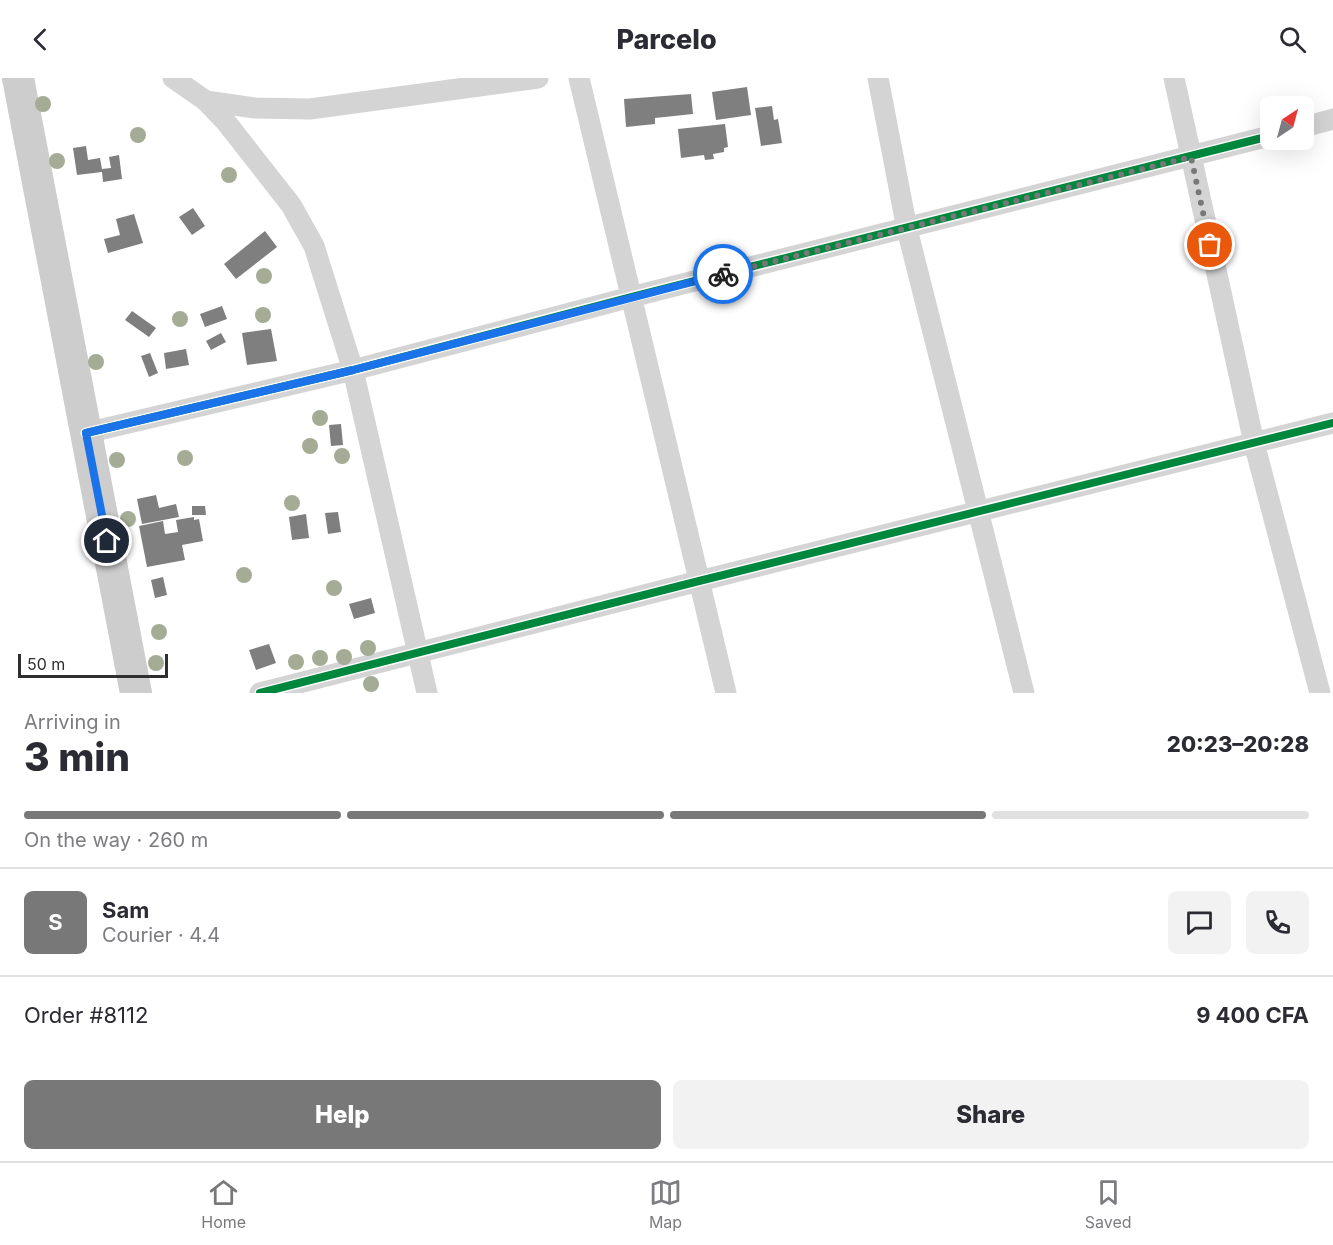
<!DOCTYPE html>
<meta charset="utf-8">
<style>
:root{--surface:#fff;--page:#f2f2f3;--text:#2b2b33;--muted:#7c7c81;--line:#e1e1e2;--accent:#787878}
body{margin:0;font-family:Inter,sans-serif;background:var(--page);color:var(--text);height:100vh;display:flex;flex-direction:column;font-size:22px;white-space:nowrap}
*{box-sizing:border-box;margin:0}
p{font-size:20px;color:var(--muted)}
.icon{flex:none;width:33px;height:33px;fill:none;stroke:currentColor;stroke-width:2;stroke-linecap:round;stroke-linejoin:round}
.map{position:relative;height:615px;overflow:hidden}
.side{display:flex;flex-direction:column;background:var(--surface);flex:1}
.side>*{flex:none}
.needle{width:39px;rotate:36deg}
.controls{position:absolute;left:1260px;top:18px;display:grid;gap:12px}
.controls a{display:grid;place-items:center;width:54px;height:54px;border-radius:9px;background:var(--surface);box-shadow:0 6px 24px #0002;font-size:30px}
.scale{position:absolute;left:18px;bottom:15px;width:150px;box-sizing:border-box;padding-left:6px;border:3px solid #2f2f2f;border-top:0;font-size:16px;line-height:21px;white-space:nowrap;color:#2f2f2f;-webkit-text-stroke:4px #fff;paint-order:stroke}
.pin{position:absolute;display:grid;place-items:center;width:51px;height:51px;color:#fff;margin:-26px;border:3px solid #fff;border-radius:50%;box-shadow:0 2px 6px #0007}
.courier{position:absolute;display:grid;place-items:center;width:60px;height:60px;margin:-30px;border:4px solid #1a73e8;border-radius:50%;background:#fff;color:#222;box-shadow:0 2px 8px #0007}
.summary em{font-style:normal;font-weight:800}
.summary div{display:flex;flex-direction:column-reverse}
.summary{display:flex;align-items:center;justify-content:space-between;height:102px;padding:0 24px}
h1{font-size:39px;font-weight:800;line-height:45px}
.bar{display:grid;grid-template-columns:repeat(4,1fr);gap:9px 6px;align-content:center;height:72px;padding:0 24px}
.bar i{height:8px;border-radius:4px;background:var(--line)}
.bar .current{background:var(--accent)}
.bar p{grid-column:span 4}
.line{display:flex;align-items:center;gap:15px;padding:0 24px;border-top:2px solid var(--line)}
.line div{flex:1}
.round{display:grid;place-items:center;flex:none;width:63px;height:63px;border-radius:9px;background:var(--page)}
.cta{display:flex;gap:12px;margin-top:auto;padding:12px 24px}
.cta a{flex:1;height:69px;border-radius:9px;background:var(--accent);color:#fff;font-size:24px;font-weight:800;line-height:69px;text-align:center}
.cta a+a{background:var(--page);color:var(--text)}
header{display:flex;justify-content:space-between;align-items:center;height:78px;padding:0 24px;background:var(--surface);font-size:27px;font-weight:800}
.menu{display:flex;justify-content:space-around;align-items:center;height:84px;border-top:2px solid var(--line);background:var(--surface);font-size:16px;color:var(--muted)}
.menu a{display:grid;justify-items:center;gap:3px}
.menu .current{color:var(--accent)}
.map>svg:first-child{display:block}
.building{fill:#7f7f7f}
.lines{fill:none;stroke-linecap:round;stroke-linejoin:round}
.street{stroke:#d4d4d4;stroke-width:21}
.secondary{stroke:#cdcdcd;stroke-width:32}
.cycleway-casing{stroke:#fff;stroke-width:11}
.cycleway{stroke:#00873e;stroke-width:8}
.tree{fill:#a5ac95}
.done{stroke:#787878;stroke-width:6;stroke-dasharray:0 10.8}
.route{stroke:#1a73e8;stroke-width:8}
</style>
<header><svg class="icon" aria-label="back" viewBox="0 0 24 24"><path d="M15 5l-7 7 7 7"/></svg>Parcelo<svg class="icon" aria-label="search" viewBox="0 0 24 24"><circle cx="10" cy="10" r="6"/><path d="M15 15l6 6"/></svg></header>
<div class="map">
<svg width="1333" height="615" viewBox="0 0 1333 615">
<rect width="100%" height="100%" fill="#fff"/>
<g class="building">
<polygon points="747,9 751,37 716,42 712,14"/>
<polygon points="691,16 693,36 655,40 655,46 626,49 624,21"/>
<polygon points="772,28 774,42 778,41 782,65 761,68 755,30"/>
<polygon points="725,46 728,69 724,70 724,74 713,76 714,81 705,82 704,77 681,80 678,51"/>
<polygon points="86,68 88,82 100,80 102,91 111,90 109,79 119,77 122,101 103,104 102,94 77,97 73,70"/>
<polygon points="193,130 205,148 192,157 179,139"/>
<polygon points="134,136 143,165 108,175 104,161 120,157 116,141"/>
<polygon points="265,153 277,169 236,201 224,186"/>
<polygon points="222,228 227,241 205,249 200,236"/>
<polygon points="132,233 156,250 149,259 125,242"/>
<polygon points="271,251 277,283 247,287 242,255"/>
<polygon points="221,255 226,264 211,272 206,263"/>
<polygon points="186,271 189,287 166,291 164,275"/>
<polygon points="150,275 158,295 149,299 141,278"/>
<polygon points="341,346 343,367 331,368 329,347"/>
<polygon points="156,417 159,430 176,426 179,439 142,446 137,421"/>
<polygon points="192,428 205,428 206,437 192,437"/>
<polygon points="338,434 341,454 328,456 325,435"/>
<polygon points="306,436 309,460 292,462 289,439"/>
<polygon points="194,439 194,442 199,441 203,463 182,467 185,482 147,489 139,448 163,443 165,456 178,454 176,442"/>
<polygon points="163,499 167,517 155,520 151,502"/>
<polygon points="371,520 375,535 354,541 349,526"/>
<polygon points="269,566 276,585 256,592 249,572"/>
</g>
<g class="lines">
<g class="street">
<polyline points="173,0 206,23 226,44 291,127 314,168 353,292 427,615"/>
<polyline points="579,0 726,615"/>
<polyline points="878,0 907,151 1024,615"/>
<polyline points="1174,0 1254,365 1320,615"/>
<polyline points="206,23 255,30 310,31 538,0"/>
<polyline points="1304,49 1333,41"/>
<polyline points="86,355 353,292 631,219 1270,58"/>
<polyline points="260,615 699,503 1333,345"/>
</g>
<polyline class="secondary" points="18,0 136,615"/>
<defs>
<g id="cycleway">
<polyline points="86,355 353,292 631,219 1270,58"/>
<polyline points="260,615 699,503 1333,345"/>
</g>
</defs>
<use href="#cycleway" class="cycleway-casing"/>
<use href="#cycleway" class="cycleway"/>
</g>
<g class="tree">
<circle cx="43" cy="26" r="8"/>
<circle cx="138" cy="57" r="8"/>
<circle cx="57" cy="83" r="8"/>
<circle cx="229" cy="97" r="8"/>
<circle cx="264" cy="198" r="8"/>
<circle cx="263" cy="237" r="8"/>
<circle cx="180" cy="241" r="8"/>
<circle cx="96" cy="284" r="8"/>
<circle cx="320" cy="340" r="8"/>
<circle cx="310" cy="368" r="8"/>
<circle cx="342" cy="378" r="8"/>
<circle cx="185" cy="380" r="8"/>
<circle cx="117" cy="382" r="8"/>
<circle cx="292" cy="425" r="8"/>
<circle cx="128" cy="441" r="8"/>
<circle cx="244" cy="497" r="8"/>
<circle cx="334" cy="510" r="8"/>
<circle cx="159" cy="554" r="8"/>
<circle cx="368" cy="570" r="8"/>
<circle cx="344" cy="579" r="8"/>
<circle cx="320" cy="580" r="8"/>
<circle cx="296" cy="584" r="8"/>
<circle cx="156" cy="585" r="8"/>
<circle cx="371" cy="606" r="8"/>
</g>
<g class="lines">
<polyline class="done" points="723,196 1191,79 1210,167"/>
<polyline class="route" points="107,463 86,355 353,292 723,196"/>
</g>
</svg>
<div class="controls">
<a><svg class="needle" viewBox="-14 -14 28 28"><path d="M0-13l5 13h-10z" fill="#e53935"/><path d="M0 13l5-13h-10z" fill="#7c7c81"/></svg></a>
</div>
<div class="scale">50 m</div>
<div class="pin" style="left:1210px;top:167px;background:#ea580c"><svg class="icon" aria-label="bag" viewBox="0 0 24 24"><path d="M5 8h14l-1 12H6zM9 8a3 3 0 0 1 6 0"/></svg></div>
<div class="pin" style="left:107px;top:463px;background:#1f2937"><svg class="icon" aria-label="home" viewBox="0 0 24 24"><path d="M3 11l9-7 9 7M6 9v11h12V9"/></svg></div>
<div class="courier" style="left:723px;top:196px"><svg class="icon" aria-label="bike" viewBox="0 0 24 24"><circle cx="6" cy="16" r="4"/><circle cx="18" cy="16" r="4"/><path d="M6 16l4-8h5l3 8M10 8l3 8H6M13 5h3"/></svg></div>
</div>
<section class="side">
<div class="summary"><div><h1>3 min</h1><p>Arriving in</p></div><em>20:23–20:28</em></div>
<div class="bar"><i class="current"></i><i class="current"></i><i class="current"></i><i></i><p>On the way · 260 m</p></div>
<div class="line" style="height:108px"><b class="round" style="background:var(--accent);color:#fff">S</b><div><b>Sam</b><p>Courier · 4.4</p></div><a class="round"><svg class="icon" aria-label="chat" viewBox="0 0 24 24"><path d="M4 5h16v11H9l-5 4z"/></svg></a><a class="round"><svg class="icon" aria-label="phone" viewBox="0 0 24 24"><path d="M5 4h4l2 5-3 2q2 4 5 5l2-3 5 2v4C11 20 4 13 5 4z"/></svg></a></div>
<div class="line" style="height:78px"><div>Order #8112</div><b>9 400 CFA</b></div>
<div class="cta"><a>Help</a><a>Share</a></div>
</section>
<nav class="menu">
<a class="current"><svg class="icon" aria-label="home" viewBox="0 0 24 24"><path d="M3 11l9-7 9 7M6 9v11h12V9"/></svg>Home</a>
<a><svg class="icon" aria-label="map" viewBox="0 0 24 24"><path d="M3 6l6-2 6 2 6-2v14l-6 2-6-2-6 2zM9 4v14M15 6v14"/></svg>Map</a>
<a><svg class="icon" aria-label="saved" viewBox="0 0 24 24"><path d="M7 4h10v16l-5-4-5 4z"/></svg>Saved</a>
</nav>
